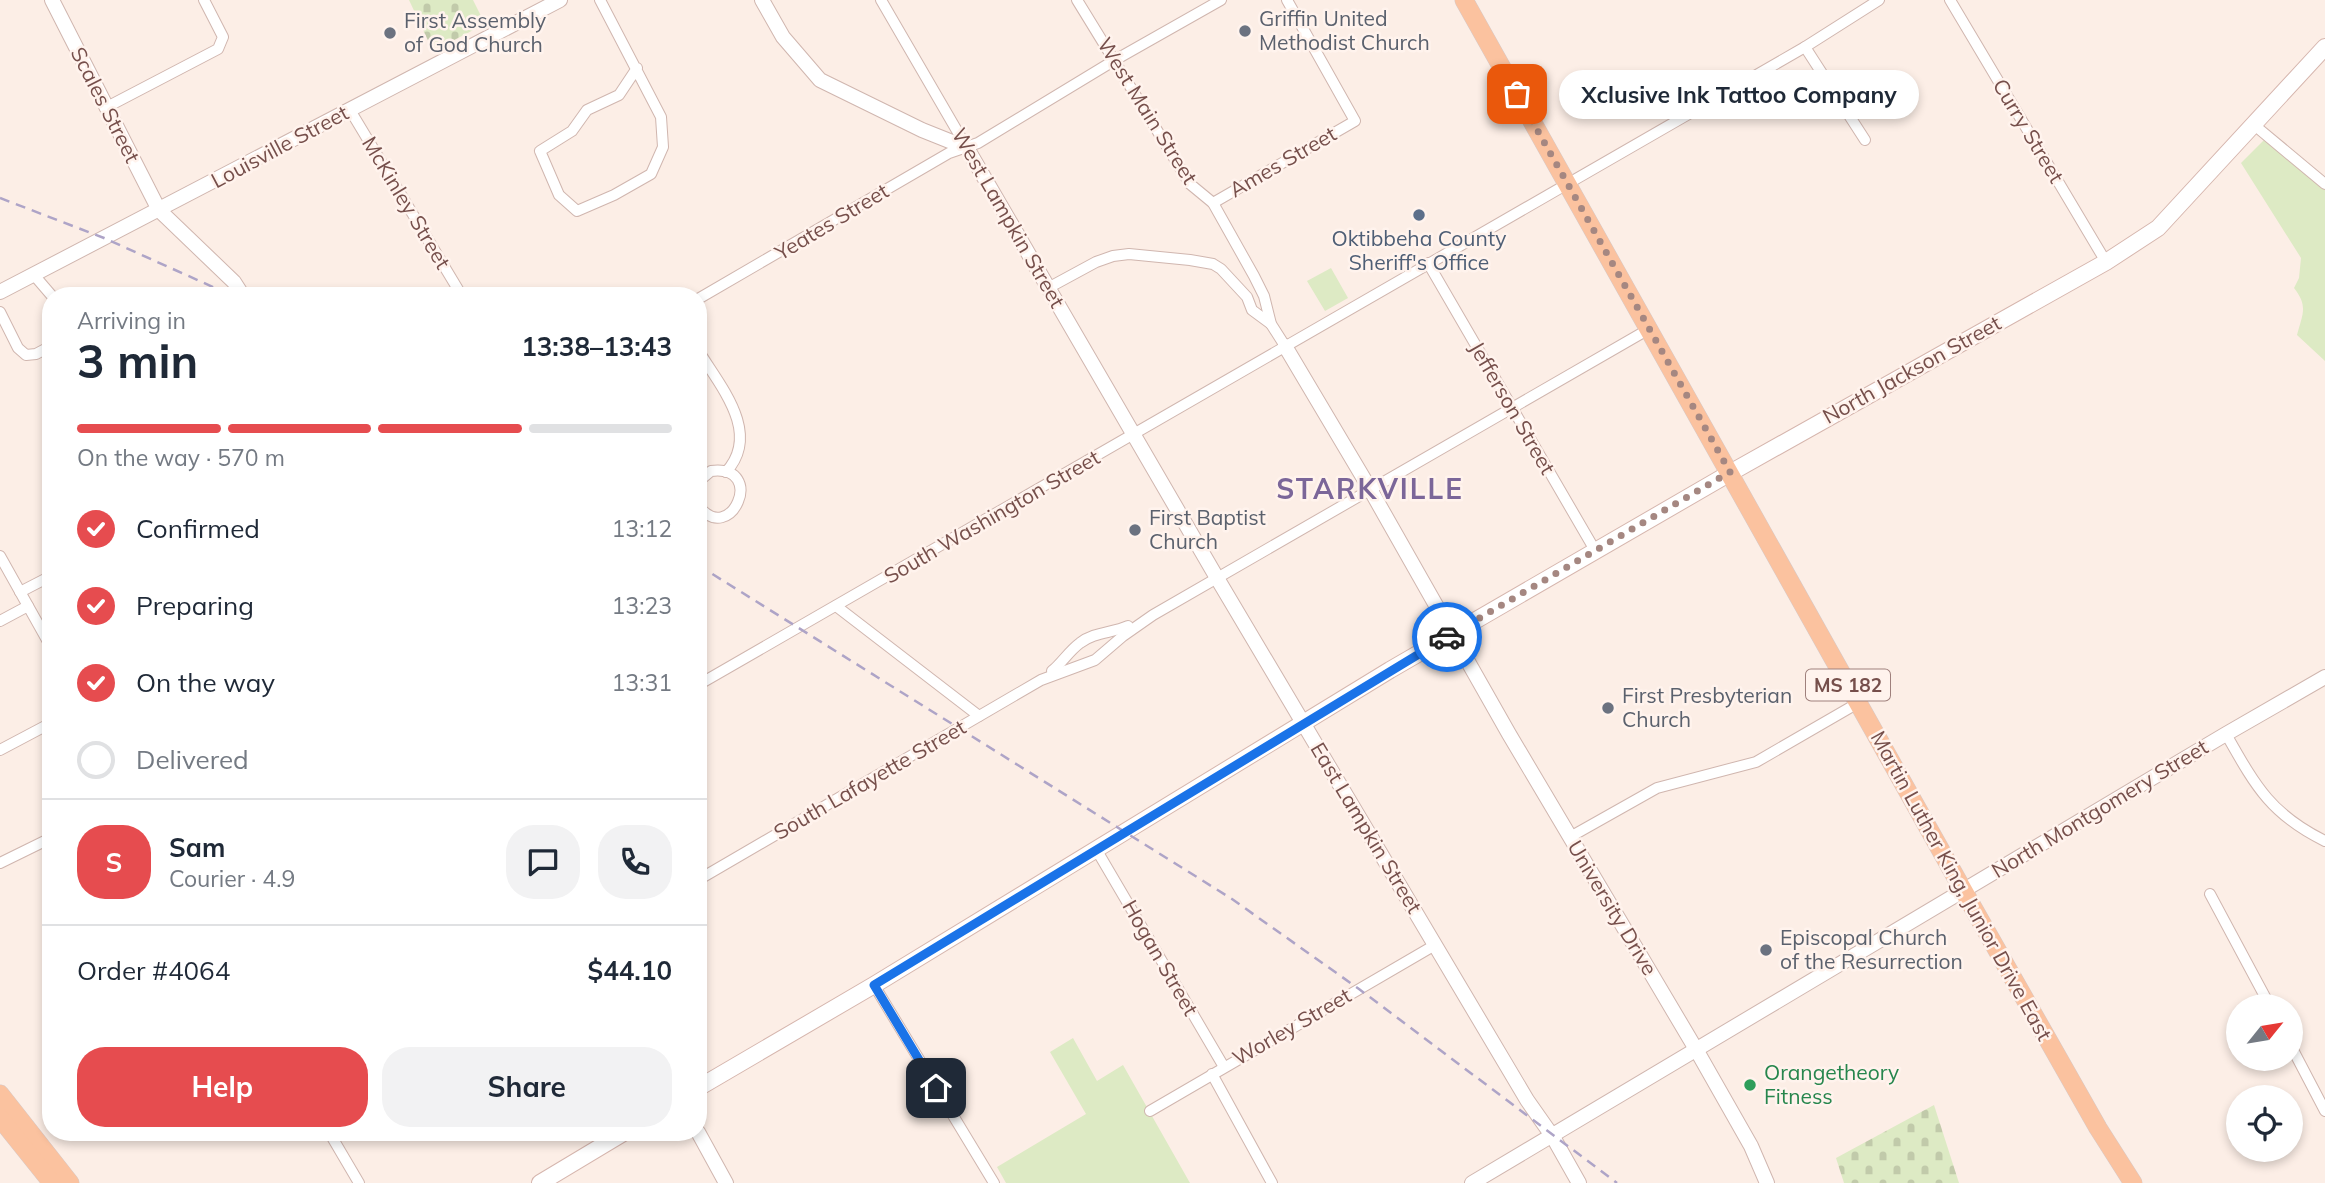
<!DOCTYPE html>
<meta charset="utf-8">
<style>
:root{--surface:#fff;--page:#f2f2f3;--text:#1f2937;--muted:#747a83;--line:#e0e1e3;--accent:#e64c4f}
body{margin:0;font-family:Mulish,sans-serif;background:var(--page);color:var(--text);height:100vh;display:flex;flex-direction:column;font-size:26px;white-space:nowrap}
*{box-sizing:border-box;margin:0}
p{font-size:23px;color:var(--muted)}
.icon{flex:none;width:38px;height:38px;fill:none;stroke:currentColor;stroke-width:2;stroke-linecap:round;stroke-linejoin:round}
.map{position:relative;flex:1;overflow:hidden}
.side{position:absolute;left:42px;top:287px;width:665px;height:854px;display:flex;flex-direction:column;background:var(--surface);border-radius:28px;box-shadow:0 4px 10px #0003}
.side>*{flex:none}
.needle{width:46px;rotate:60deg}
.buttons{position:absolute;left:2226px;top:994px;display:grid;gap:14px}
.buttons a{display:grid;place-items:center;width:77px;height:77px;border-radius:50%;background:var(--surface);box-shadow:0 4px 10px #0003;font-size:35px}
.pin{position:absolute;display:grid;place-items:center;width:60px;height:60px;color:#fff;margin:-30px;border-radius:14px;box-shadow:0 4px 10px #0006}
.courier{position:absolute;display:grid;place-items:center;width:70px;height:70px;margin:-35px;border:5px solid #1a73e8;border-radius:50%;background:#fff;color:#222;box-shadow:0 2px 9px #0007}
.bubble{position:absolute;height:49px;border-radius:24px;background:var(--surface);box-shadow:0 4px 10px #0003;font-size:23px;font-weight:700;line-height:49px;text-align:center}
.head em{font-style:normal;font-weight:700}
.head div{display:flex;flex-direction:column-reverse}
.head{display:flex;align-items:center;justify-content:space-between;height:119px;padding:0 35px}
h1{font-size:46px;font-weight:700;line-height:52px}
.bar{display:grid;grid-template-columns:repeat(4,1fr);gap:10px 7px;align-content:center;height:84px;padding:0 35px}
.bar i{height:9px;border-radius:5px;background:var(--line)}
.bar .selected{background:var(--accent)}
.bar p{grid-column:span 4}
.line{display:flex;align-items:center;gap:18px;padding:0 35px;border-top:2px solid var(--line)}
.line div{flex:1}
.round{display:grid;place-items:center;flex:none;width:74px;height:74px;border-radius:28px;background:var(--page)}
ol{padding:0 35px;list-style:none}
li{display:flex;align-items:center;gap:21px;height:77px}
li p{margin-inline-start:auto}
li .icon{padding:7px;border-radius:50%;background:var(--accent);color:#fff;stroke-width:4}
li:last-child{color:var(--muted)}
li i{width:38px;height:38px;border:4px solid var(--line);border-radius:50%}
.cta{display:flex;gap:14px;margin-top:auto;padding:14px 35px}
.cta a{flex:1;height:80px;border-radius:28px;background:var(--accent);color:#fff;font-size:28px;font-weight:700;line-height:80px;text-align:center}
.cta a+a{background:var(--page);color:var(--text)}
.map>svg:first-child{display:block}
.cemetery{fill:url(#cemetery-stones)}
.green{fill:#ddeac4}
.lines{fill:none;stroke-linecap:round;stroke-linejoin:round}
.minor-casing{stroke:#d0b6af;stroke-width:12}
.tertiary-casing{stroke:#d0b6af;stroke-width:16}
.secondary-casing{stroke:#d6b6ae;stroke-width:18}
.primary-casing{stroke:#d6cac9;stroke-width:19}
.minor{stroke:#fff;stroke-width:10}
.tertiary{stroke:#fff;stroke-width:14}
.secondary{stroke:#fff;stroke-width:16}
.primary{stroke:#fbc29f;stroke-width:18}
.rail{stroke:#aea4c7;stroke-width:2.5;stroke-dasharray:10 7;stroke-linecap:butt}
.done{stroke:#a58781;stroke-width:7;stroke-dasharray:0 12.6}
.route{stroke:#1a73e8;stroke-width:9}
.worship-dot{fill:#6b7280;stroke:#fff3ed;stroke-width:2.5}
.service-dot{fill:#5c6f8a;stroke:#fff3ed;stroke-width:2.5}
.leisure-dot{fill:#2e9e5b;stroke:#fff3ed;stroke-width:2.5}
.labels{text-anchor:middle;stroke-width:5;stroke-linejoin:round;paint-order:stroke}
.shield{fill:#fff3ed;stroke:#9f807c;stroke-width:2}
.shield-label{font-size:19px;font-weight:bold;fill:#764f4b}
.worship-label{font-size:21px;fill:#5b616d;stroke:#fff3ed;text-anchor:start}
.street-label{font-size:21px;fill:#764f4b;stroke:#fff3ed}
.service-label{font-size:21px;fill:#4e5e75;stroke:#fff3ed}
.leisure-label{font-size:21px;fill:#27864d;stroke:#fff3ed;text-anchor:start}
.district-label{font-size:28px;font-weight:bold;letter-spacing:2px;fill:#7b6699;stroke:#fff3ed}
</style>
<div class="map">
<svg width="2325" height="1183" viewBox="0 0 2325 1183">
<defs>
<pattern id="cemetery-stones" width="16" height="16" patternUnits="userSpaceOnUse" patternTransform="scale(1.75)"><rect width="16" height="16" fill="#ddeac4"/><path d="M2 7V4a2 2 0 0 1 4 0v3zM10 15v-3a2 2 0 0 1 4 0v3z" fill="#c1caaa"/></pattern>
</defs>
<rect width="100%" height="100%" fill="#fceee6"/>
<g class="cemetery">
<polygon points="409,0 473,0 485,24 433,51"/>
<polygon points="1934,1105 1959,1183 1844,1183 1836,1158"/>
</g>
<g class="green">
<path d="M2265 139 2325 190V361L2297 335C2303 313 2308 306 2294 288L2299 278 2301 258 2241 163Z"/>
<polygon points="1331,268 1348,298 1325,311 1307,281"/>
<polygon points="1073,1038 1097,1081 1123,1065 1190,1183 1006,1183 997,1167 1086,1114 1050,1052"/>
</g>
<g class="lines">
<defs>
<g id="minor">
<polyline points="600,0 661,117 663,147 651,174 614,195 577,211 559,195 540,151 572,131 587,110 619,95 637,68"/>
<polyline points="881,0 967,148"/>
<polyline points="1077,0 1190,184 1213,203 1254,276 1264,296 1271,324 1285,346"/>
<polyline points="1950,0 2106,262"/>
<polyline points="1805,47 1865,140"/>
<polyline points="105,108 218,49 223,37 204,0"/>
<polyline points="350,110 462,296"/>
<polyline points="2253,124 2325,184"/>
<polyline points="1213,203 1355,121 1287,0"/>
<polyline points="1428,263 1596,552"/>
<polyline points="34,275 52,296"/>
<polyline points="1048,288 1096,262 1113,256 1129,254 1190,260 1213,264 1221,269 1247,297 1252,310 1271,324"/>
<polyline points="698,299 949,153 978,143 1115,60 1221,0"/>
<polyline points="0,312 18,348 26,355 36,354 51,346"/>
<path d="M698 350C720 386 762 433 726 472"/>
<path d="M698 482 711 471C768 464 730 549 698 505"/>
<polyline points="0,556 51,647"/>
<polyline points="20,592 51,576"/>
<polyline points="836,606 979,716"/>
<polyline points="0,621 28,606"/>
<path d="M1052 671C1062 663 1069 651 1080 643 1094 632 1112 633 1128 626"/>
<polyline points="698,685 1805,47 1879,0"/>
<path d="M2226 734C2255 785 2270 814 2325 841"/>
<polyline points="0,750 51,723"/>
<polyline points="1570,837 1657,788 1756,762 1858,703"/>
<polyline points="1096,849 1224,1067"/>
<polyline points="0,863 51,838"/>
<polyline points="698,880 1041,680 1095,660 1123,636 1153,615 1649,329"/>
<polyline points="2210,894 2270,1006"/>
<polyline points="874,985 994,1183"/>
<polyline points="2291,1046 2325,1111"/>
<polyline points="1212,1074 1272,1183"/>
<polyline points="1150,1111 1435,945"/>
<polyline points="329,1132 359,1183"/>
</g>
<g id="tertiary">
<polyline points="52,0 159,210 234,282 243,296"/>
<polyline points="762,0 783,37 820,80 922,130 967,148 1217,578 1527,1100 1553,1137 1579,1183"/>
<polyline points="0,292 560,0"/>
<polyline points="1285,346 1370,489 1509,734 1697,1051 1751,1146 1767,1183"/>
<polyline points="698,1132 726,1183"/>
<polyline points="1472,1183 2226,734 2325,677"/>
</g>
<g id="secondary">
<polyline points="698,1088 874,985 1390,670 1730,473 2106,262 2158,228 2325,47"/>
<polyline points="540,1183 625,1132"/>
</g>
<g id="primary">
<polyline points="1464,0 1963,890 2098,1128 2133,1183"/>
<polyline points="0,1094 70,1183"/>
<polyline points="0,1118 52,1183"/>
</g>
</defs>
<use href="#minor" class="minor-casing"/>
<use href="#tertiary" class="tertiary-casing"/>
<use href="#secondary" class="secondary-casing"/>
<use href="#primary" class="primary-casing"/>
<use href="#minor" class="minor"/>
<use href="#tertiary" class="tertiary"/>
<use href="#secondary" class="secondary"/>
<use href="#primary" class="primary"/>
<g class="rail">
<polyline points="0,198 104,238 233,296"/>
<polyline points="698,565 1232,899 1359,989 1617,1183"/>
</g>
</g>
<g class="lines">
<polyline class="done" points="1447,637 1730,472 1517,94"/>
<polyline class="route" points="936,1088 874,985 1447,637"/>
</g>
<g class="worship-dot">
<circle cx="1245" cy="31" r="7"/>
<circle cx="390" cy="33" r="7"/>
<circle cx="1135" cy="530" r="7"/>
<circle cx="1608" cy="708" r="7"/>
<circle cx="1766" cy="950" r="7"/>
</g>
<circle class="service-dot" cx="1419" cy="215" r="7"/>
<circle class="leisure-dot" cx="1750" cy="1085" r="7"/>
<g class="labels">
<rect class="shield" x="1806" y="669.5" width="84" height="31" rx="5"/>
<g class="shield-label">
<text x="1848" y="692">MS 182</text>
</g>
<g class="worship-label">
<text x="1259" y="26">Griffin United<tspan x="1259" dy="24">Methodist Church</tspan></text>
<text x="404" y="28">First Assembly<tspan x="404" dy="24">of God Church</tspan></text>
<text x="1149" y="525">First Baptist<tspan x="1149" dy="24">Church</tspan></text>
<text x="1622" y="703">First Presbyterian<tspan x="1622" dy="24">Church</tspan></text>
<text x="1780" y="945">Episcopal Church<tspan x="1780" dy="24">of the Resurrection</tspan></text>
</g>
<g class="street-label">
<text transform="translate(105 105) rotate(63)" y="7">Scales Street</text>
<text transform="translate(1147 111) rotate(58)" y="7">West Main Street</text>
<text transform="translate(2028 131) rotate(59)" y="7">Curry Street</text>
<text transform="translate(280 147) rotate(-28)" y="7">Louisville Street</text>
<text transform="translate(1283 162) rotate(-30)" y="7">Ames Street</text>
<text transform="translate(406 203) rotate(59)" y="7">McKinley Street</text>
<text transform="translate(1008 218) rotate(60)" y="7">West Lampkin Street</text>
<text transform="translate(832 222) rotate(-31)" y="7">Yeates Street</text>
<text transform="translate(1912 370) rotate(-29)" y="7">North Jackson Street</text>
<text transform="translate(1512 408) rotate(60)" y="7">Jefferson Street</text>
<text transform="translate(992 517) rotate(-30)" y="7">South Washington Street</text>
<text transform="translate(870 780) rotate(-30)" y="7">South Lafayette Street</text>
<text transform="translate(2100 809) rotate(-31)" y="7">North Montgomery Street</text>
<text transform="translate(1366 828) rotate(59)" y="7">East Lampkin Street</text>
<text transform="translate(1961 886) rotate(61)" y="7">Martin Luther King, Junior Drive East</text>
<text transform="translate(1612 908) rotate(59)" y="7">University Drive</text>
<text transform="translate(1160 958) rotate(60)" y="7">Hogan Street</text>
<text transform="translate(1292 1027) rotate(-30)" y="7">Worley Street</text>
</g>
<g class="service-label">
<text x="1419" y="246">Oktibbeha County<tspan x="1419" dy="24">Sheriff's Office</tspan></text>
</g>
<g class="leisure-label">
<text x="1764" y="1080">Orangetheory<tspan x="1764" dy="24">Fitness</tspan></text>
</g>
<g class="district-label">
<text x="1370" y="499">STARKVILLE</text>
</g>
</g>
</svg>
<div class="buttons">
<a><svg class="needle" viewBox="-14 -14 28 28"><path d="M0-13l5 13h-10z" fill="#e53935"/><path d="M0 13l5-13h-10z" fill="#747a83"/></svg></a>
<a><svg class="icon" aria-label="locate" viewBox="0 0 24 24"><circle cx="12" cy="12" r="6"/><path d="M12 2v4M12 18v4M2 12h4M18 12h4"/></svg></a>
</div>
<div class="pin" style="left:1517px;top:94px;background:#ea580c"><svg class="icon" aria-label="bag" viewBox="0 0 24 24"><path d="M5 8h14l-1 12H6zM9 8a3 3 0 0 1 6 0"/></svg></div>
<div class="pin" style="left:936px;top:1088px;background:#1f2937"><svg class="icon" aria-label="home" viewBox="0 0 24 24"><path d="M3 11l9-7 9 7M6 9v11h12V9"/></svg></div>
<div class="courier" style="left:1447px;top:637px"><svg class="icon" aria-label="car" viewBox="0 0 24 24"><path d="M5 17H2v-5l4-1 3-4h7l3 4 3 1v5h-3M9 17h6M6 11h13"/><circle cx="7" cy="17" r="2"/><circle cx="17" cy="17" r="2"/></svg></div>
<div class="bubble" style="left:1559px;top:70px;width:360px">Xclusive Ink Tattoo Company</div>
<section class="side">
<div class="head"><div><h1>3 min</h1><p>Arriving in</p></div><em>13:38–13:43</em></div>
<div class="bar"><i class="selected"></i><i class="selected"></i><i class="selected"></i><i></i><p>On the way · 570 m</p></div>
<ol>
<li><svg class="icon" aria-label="check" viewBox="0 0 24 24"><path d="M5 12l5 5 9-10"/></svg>Confirmed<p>13:12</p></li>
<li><svg class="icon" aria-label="check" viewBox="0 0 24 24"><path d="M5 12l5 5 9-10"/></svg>Preparing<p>13:23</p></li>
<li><svg class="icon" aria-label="check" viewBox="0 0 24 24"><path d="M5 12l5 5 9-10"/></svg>On the way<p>13:31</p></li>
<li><i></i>Delivered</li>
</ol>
<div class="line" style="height:126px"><b class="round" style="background:var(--accent);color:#fff">S</b><div><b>Sam</b><p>Courier · 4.9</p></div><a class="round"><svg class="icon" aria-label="chat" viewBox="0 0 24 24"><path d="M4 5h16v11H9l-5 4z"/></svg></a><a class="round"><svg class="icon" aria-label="phone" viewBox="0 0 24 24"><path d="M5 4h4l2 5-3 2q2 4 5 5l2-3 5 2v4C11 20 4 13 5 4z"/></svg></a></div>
<div class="line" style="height:91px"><div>Order #4064</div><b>$44.10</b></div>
<div class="cta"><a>Help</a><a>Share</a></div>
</section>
</div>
